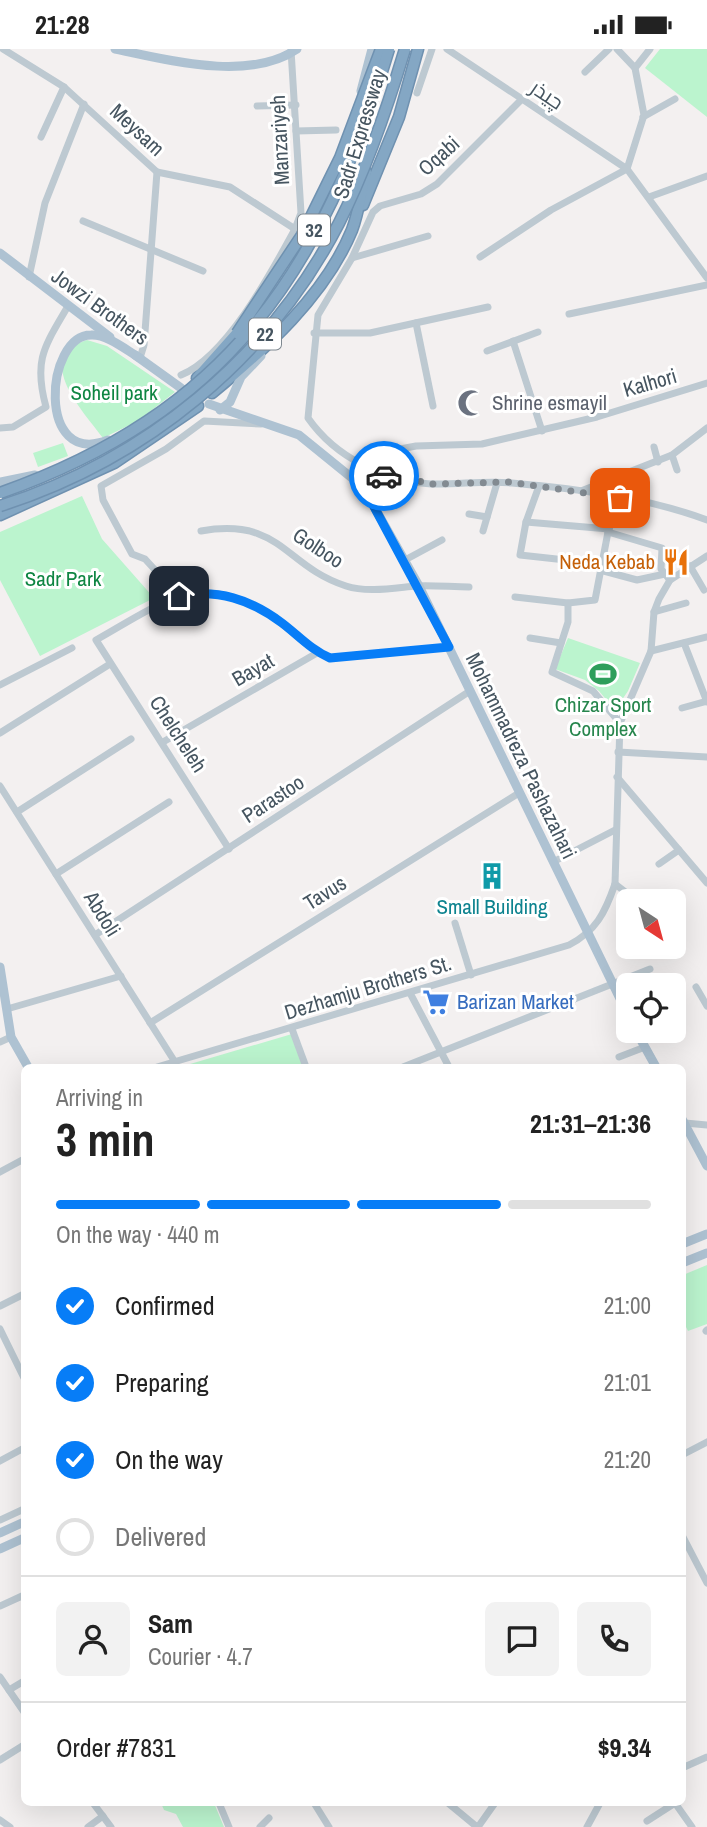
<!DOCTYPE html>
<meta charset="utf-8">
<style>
:root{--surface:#fff;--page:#f2f2f2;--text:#222;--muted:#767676;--line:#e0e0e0;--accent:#077df7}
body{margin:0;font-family:"Archivo Narrow",Cairo,sans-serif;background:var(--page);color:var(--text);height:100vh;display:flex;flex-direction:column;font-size:26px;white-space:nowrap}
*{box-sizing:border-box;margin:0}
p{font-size:23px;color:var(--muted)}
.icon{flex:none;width:38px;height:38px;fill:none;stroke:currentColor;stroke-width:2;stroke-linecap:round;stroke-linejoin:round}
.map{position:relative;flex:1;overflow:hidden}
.details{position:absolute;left:21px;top:1015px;width:665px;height:742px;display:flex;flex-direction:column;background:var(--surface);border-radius:10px;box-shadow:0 7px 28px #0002}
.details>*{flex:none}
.needle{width:46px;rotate:144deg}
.tools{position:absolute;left:616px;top:840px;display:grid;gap:14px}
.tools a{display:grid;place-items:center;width:70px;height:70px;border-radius:10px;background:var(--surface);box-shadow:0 7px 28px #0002;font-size:35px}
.pin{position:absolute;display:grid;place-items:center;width:60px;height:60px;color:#fff;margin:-30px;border-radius:14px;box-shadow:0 4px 10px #0006}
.courier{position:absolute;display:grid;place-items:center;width:70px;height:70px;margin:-35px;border:5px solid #077df7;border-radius:50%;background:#fff;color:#222;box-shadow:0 2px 9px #0007}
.overview em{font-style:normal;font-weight:800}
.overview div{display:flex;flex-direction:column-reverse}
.overview{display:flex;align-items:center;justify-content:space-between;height:119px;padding:0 35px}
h1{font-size:46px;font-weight:800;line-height:52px}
.bar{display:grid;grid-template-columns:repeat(4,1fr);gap:10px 7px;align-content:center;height:84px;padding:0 35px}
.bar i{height:9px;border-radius:5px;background:var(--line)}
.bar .selected{background:var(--accent)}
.bar p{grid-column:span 4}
.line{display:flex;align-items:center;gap:18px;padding:0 35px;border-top:2px solid var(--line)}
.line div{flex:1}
.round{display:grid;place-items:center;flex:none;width:74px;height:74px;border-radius:10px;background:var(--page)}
ol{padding:0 35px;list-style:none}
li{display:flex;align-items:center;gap:21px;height:77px}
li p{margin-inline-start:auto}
li .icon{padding:7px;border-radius:50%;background:var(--accent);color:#fff;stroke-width:4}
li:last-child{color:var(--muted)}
li i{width:38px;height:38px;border:4px solid var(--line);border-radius:50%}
.status{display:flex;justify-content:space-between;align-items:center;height:49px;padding:0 35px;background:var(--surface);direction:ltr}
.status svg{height:19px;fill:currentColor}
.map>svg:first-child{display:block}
.green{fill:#bbf4ce}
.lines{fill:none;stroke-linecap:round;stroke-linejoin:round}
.highway-casing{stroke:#6f91b0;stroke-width:13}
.minor{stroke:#bdc9d1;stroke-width:7}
.major{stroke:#aec2d2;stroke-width:9}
.highway{stroke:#84a7c4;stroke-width:10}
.highway-bridge-casing{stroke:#6f91b0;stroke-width:13;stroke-linecap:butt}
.highway-bridge{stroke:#84a7c4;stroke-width:10}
.done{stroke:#838b92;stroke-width:7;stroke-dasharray:0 12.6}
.route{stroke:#077df7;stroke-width:9}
.labels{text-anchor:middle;stroke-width:6;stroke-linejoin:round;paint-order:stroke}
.shield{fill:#fff;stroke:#7e8890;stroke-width:2}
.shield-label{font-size:19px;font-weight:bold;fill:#465560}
.street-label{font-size:21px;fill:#465560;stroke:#fff}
.park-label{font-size:21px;fill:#0e8542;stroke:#fff}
.worship-label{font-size:21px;fill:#5b616d;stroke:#fff;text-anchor:start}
.food-label{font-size:21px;fill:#c56008;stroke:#fff;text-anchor:end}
.leisure-label{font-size:21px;fill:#27864d;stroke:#fff}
.culture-label{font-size:21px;fill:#0d838f;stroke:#fff}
.shop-label{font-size:21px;fill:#366cbe;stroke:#fff;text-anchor:start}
</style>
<div class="status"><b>21:28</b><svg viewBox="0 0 49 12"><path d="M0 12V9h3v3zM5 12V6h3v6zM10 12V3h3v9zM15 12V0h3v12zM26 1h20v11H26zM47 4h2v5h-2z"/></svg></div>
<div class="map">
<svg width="707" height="1778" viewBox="0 0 707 1778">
<rect width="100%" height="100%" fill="#f3f0f0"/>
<g class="green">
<polygon points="660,0 707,0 707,68 645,19"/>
<path d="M87 291 107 297 175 343 138 372 103 389C85 364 31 309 87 291Z"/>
<polygon points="63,394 68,407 38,418 33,404"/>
<polygon points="82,447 102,490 154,549 40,607 0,531 0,483"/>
<polygon points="568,589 640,614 628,642 615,661 599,642 585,631 555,620"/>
<polygon points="292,985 303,1018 180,1018"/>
<polygon points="707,1216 707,1275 688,1282 683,1272 683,1226"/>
<polygon points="161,1754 214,1754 224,1778 183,1778 176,1765 164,1761"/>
</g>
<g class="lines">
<defs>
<g id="highway">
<polyline points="363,156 399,68 418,0"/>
<polyline points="197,329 237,284"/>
<path d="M212 344C265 300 325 247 352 181 359 163 361 142 366 123"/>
<polyline points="0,466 114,414 198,357"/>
</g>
</defs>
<use href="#highway" class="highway-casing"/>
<g class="minor">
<polyline points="3,0 64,38 157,123 230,138 295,180"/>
<polyline points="447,0 627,120 707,229"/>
<polyline points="617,0 635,19"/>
<polyline points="585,23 609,0"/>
<polyline points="417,44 432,0"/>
<path d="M522 50 437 135 421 145 380 157 373 163 352 209 318 266 308 369C336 409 383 431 431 435 458 436 485 431 512 434 577 440 646 448 707 471"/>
<polyline points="257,57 296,56"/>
<polyline points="643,68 675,50"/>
<polyline points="296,82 336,81"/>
<polyline points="41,88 64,38"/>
<polyline points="627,120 644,66 635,19 650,0"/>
<polyline points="649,148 707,127"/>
<polyline points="83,172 203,222"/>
<polyline points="480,208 551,161 627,120"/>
<polyline points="352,209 428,187"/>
<polyline points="29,228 45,154 84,55"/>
<polyline points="569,265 707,236"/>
<polyline points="416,274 433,357"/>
<polyline points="314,284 370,284 488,258"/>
<polyline points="513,292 542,382"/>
<polyline points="487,302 538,283"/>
<polyline points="140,309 144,296 157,123"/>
<path d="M181 326C227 307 271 224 295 180L301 164 291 1"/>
<path d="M0 379 13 378 46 358C33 310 45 297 68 257"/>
<polyline points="654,398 658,413"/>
<polyline points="672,406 677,421"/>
<polyline points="352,429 368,406 416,397 482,395 597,368 707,334"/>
<polyline points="539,437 526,473 520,506 602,515"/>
<polyline points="581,442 672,406 707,379"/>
<polyline points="372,454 374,434 390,425"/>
<polyline points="469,465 487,468"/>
<polyline points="526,473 609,480"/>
<path d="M201 482C281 468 284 517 346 537 367 544 394 539 416 537 433 536 452 538 469 538"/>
<polyline points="483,482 497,434"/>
<polyline points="608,483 662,499 661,520 670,531"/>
<polyline points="405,511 442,491"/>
<polyline points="690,517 704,541"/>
<polyline points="600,521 637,531 665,525"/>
<polyline points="179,547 145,510 132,505 103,451 101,437 166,400 204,372 261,375"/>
<polyline points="515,548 568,554 595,551 608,483 620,449"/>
<polyline points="568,554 568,573 552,623 593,642 620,674"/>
<polyline points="654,563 686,554"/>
<polyline points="530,589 561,594"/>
<polyline points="684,594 707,653"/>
<polyline points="651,602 707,588"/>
<polyline points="0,636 72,599"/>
<polyline points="682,659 707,652"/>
<polyline points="0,684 110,615"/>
<polyline points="163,693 317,604"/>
<polyline points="618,703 707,708"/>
<polyline points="617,728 707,834"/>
<polyline points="0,737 175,1013"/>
<polyline points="17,763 131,690"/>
<path d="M229 800 96 591C162 554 200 519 273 568 293 582 308 600 330 609L449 598"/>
<polyline points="553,813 615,781"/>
<polyline points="659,815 679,801"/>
<polyline points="56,825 169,753"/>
<polyline points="615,835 637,852"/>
<polyline points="455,874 471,926"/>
<polyline points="95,886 470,642"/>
<polyline points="696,938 707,957"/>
<polyline points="410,944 449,1018"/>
<polyline points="7,960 121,927"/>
<polyline points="150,974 519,744"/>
<polyline points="292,980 306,1018"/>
<polyline points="0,993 11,988"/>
<polyline points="619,1008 645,998"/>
<path d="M157 1018 569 896C596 882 605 864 615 835L620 674 651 602 654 563 659 550 670 531 707 507"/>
<polyline points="403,1018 650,920"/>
<polyline points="685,1074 707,1076"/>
<polyline points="0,1123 24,1110"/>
<polyline points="0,1257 24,1245"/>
<polyline points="0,1280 24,1329"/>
<polyline points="706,1282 707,1281"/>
<polyline points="682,1406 707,1393"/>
<polyline points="0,1412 24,1399"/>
<polyline points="0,1471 24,1460"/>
<polyline points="682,1486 707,1534"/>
<polyline points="0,1557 22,1547 24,1550"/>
<polyline points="0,1628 24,1663"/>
<polyline points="9,1641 24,1632"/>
<polyline points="0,1711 24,1696"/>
<polyline points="682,1719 707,1708"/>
<polyline points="93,1754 111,1778"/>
<polyline points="219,1754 229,1778"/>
<polyline points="314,1754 329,1778"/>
<polyline points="448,1754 477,1778"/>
<polyline points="675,1754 692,1778"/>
<polyline points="0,1771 10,1778"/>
<polyline points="647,1772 675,1754"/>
<polyline points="88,1778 103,1767"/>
<polyline points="260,1778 269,1769"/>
<polyline points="478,1778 495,1754"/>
<polyline points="587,1778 600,1754"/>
</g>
<g class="major">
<path d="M115 0C168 11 249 33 297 0"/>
<polyline points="361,42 372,0"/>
<polyline points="0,204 110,288"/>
<polyline points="135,306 181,339"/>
<polyline points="209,355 299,386 352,429 372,454 419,537 628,966"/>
<polyline points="220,361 230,353 241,328 261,307"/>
<path d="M108 391C36 420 45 286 91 286 107 285 126 301 140 309"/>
<polyline points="0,433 35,426"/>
<polyline points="0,918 11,988 28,1018"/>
<polyline points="636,982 656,1018"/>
<polyline points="682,1070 707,1117"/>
<polyline points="682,1195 707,1185"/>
<polyline points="682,1214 707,1204"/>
<polyline points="0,1484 24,1473"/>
<polyline points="0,1500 24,1489"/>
</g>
<use href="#highway" class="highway"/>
<defs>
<g id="highway-bridge">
<polyline points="237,284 302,186 340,109 381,0"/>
<path d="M0 444C227 364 322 223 389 0"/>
<path d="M0 457C145 411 269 310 339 174 367 119 387 60 405 0"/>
</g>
</defs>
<use href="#highway-bridge" class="highway-bridge-casing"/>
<use href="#highway-bridge" class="highway-bridge"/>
</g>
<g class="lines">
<polyline class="done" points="384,427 391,425 431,435 509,433 620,449"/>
<path class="route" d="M179 547C218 540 250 550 282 574 298 586 311 601 330 609L449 598 372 454 374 434 384 427"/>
</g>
<defs>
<symbol id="mosque-bare" viewBox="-9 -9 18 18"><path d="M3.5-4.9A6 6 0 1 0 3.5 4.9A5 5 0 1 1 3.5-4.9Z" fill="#6b7280" stroke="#fff" stroke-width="2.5" paint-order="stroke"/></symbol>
<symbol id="restaurant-bare" viewBox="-9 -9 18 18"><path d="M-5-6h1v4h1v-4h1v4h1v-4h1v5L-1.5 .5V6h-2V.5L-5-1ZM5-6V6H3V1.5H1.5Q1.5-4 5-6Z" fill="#e8710a" stroke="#fff" stroke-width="2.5" paint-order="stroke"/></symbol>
<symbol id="stadium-bare" viewBox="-9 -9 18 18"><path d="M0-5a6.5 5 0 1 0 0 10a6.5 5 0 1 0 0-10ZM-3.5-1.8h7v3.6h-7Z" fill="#2e9e5b" stroke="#fff" stroke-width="2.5" paint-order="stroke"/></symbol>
<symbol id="building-bare" viewBox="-9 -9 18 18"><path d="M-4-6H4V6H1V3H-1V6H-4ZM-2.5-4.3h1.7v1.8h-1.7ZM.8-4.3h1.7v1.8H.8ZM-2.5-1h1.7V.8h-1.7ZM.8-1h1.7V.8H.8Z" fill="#0f9aa8" stroke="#fff" stroke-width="2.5" paint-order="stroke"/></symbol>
<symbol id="supermarket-bare" viewBox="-9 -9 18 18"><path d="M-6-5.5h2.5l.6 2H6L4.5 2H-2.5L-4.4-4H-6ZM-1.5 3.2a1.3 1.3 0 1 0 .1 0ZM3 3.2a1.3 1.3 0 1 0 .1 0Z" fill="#3f7fe0" stroke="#fff" stroke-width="2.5" paint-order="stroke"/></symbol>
</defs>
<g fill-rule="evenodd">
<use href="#mosque-bare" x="452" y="335" width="38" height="38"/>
<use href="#restaurant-bare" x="657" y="494" width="38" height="38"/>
<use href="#stadium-bare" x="584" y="606" width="38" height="38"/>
<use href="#building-bare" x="473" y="808" width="38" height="38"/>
<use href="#supermarket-bare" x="417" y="934" width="38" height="38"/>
</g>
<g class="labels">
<g class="shield">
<rect x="298" y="165.5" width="32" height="31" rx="5"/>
<rect x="249" y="269.5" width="32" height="31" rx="5"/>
</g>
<g class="shield-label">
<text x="314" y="188">32</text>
<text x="265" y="292">22</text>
</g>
<g class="street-label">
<text transform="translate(547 46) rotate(34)" y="7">چیذر</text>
<text transform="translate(137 81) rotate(43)" y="7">Meysam</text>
<text transform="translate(360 85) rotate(-73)" y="7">Sadr Expressway</text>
<text transform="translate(280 91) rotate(-93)" y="7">Manzariyeh</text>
<text transform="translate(439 107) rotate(-42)" y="7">Oqabi</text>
<text transform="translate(100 258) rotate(36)" y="7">Jowzi Brothers</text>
<text transform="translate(650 334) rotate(-16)" y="7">Kalhori</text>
<text transform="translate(318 499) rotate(33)" y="7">Golboo</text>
<text transform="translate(253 621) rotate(-30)" y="7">Bayat</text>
<text transform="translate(178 685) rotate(57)" y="7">Chelcheleh</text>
<text transform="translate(521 707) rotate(64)" y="7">Mohammadreza Pashazahari</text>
<text transform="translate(273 750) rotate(-33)" y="7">Parastoo</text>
<text transform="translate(325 844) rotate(-32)" y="7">Tavus</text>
<text transform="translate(102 865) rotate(58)" y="7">Abdoli</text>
<text transform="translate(368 939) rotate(-17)" y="7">Dezhamju Brothers St.</text>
</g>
<g class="park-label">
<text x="114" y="351">Soheil park</text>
<text x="63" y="537">Sadr Park</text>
</g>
<g class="worship-label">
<text x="492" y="361">Shrine esmayil</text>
</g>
<g class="food-label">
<text x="655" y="520">Neda Kebab</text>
</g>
<g class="leisure-label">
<text x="603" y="663">Chizar Sport<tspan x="603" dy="24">Complex</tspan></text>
</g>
<g class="culture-label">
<text x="492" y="865">Small Building</text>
</g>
<g class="shop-label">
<text x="457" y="960">Barizan Market</text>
</g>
</g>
</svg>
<div class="tools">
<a><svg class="needle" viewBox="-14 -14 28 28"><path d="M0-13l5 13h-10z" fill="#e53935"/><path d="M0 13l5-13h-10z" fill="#767676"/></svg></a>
<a><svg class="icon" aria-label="locate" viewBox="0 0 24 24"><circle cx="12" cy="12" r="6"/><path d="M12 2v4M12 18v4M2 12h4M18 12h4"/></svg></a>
</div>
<div class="pin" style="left:620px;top:449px;background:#ea580c"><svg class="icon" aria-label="bag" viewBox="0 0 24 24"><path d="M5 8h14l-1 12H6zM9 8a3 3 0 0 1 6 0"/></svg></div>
<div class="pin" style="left:179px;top:547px;background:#1f2937"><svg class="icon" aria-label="home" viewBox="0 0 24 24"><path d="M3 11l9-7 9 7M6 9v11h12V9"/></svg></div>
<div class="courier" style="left:384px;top:427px"><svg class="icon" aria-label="car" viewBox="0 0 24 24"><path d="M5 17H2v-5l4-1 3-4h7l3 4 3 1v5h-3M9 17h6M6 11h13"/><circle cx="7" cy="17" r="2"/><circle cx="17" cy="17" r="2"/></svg></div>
<section class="details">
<div class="overview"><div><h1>3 min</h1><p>Arriving in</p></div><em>21:31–21:36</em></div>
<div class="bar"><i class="selected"></i><i class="selected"></i><i class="selected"></i><i></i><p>On the way · 440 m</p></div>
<ol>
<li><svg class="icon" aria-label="check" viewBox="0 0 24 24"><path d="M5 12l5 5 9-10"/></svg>Confirmed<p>21:00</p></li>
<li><svg class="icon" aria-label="check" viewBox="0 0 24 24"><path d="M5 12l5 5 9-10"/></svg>Preparing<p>21:01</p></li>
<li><svg class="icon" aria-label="check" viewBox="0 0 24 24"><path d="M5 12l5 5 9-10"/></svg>On the way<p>21:20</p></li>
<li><i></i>Delivered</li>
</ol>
<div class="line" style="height:126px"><a class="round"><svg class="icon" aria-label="person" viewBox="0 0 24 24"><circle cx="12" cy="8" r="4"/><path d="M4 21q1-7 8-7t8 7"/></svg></a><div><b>Sam</b><p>Courier · 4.7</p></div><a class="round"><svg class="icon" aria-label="chat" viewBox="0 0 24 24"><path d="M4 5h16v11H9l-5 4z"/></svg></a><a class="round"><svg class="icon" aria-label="phone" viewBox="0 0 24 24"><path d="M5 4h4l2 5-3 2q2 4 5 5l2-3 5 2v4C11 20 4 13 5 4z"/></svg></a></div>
<div class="line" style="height:91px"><div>Order #7831</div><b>$9.34</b></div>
</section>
</div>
